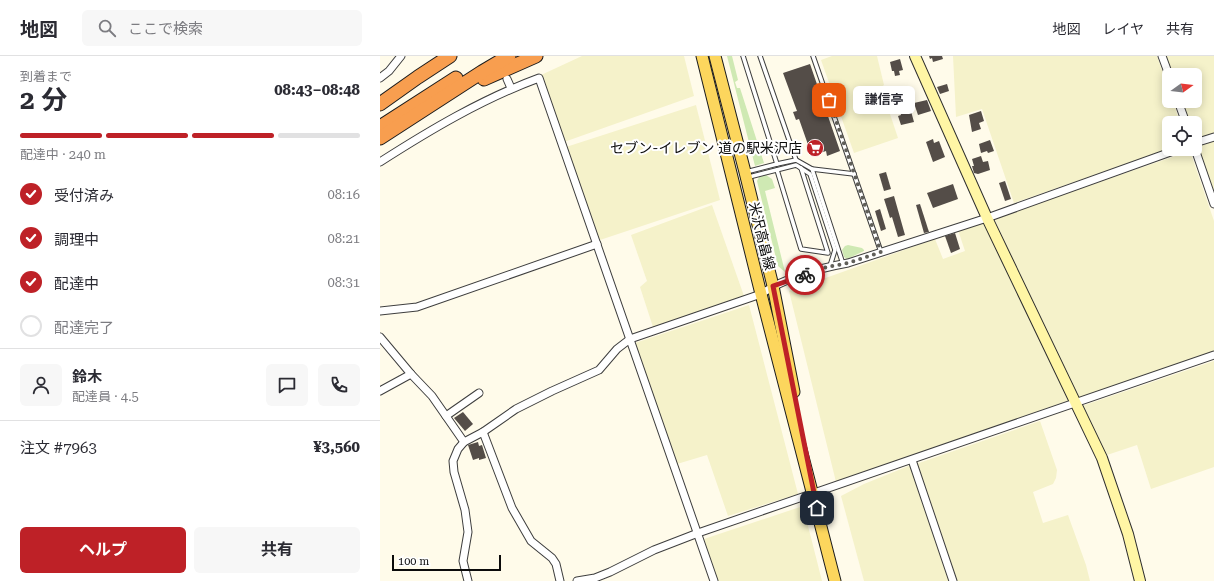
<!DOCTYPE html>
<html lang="ja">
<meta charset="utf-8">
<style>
:root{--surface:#fff;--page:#f7f7f7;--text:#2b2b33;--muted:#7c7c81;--line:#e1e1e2;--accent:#be2127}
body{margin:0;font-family:"Roboto Serif","Noto Sans JP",serif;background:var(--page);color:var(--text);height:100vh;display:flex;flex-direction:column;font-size:15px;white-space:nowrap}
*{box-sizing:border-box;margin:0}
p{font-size:13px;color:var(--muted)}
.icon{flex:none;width:22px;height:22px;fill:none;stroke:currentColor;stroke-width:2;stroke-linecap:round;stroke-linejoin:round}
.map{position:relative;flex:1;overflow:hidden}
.sheet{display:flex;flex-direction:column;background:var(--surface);width:380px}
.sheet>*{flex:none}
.needle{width:26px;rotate:75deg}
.controls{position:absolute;left:782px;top:12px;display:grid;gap:8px}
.controls a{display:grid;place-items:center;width:40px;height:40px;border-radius:6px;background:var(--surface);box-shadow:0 2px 10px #0003;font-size:20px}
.scale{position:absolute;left:12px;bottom:10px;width:109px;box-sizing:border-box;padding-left:4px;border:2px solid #0b0b0b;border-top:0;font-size:11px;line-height:14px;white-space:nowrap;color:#0b0b0b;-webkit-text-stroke:3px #fff;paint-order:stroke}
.pin{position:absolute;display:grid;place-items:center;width:34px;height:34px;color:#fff;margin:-17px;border-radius:8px;box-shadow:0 2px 6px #0006}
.courier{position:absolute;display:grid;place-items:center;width:40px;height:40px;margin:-20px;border:3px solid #be2127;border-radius:50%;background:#fff;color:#222;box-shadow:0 1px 5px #0007}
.bubble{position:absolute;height:28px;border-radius:6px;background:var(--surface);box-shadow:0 2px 10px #0003;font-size:13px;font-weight:700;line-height:28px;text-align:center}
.head em{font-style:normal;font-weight:700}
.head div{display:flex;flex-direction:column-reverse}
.head{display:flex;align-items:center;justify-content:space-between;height:68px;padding:0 20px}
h1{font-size:26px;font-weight:700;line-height:30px}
.bar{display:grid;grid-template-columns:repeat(4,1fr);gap:6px 4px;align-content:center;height:48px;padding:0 20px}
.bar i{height:5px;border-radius:3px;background:var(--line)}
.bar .selected{background:var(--accent)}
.bar p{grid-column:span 4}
.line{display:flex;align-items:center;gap:10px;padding:0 20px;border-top:1px solid var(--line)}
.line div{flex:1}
.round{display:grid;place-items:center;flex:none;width:42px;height:42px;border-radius:6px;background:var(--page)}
ol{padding:0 20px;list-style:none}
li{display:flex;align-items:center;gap:12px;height:44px}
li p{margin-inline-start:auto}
li .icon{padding:4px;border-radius:50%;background:var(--accent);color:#fff;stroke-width:4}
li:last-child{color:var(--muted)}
li i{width:22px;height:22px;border:2px solid var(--line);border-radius:50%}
.cta{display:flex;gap:8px;margin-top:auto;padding:8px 20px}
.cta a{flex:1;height:46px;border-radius:6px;background:var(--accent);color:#fff;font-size:16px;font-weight:700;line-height:46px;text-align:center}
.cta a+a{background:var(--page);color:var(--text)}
header{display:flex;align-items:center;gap:24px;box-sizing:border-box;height:56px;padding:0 20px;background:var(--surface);border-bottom:1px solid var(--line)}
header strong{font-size:19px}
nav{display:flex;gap:22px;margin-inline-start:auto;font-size:14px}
.search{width:280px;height:36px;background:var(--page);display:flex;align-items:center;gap:10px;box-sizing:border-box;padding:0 14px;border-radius:6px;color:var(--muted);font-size:15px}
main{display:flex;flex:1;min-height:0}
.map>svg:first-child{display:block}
.farmland{fill:#f5f2ca}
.green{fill:#cfe9b3}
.building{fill:#544d48}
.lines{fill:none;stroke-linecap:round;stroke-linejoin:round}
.lane-casing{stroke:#3e3e3e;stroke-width:5.5}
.street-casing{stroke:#3e3e3e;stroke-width:9}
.secondary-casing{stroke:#2d2d2d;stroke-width:12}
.primary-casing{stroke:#1c1c1c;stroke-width:13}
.highway-casing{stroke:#1c1c1c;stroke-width:15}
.lane{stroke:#fff;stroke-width:3.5}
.street{stroke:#fff;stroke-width:7}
.secondary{stroke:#fff6a5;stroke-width:10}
.primary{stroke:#fcd65d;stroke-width:11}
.highway{stroke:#f89e4f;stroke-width:13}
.done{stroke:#605f59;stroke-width:4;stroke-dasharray:0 7.2}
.route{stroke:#be2127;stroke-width:5}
.labels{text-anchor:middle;stroke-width:4;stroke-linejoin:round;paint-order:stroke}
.poi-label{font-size:14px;fill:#0b0b0b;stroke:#fff;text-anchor:end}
.street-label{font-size:14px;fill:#0b0b0b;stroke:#fff}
</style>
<header>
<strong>地図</strong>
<div class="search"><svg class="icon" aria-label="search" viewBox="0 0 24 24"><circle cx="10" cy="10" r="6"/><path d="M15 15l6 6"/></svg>ここで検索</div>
<nav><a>地図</a><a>レイヤ</a><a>共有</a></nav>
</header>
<main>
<section class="sheet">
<div class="head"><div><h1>2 分</h1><p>到着まで</p></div><em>08:43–08:48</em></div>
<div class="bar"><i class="selected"></i><i class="selected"></i><i class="selected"></i><i></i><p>配達中 · 240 m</p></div>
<ol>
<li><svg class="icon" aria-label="check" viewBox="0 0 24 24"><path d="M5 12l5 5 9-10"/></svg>受付済み<p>08:16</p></li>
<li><svg class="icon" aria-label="check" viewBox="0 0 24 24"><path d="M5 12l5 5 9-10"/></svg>調理中<p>08:21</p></li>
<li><svg class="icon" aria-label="check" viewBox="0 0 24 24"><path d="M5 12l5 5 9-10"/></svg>配達中<p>08:31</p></li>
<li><i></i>配達完了</li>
</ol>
<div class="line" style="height:72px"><a class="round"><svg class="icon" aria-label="person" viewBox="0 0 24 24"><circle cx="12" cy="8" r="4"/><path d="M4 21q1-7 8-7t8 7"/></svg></a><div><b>鈴木</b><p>配達員 · 4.5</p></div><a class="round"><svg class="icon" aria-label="chat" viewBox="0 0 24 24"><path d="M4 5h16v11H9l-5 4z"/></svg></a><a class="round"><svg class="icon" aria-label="phone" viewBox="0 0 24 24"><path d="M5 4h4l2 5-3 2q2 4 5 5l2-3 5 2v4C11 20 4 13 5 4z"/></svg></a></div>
<div class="line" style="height:52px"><div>注文 #7963</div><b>¥3,560</b></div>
<div class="cta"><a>ヘルプ</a><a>共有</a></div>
</section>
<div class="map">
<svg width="834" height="525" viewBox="0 0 834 525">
<rect width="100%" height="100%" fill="#fffbea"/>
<g class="farmland">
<polygon points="202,0 304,0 314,40 184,86 161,19"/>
<polygon points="452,0 497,0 504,29 501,31 518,82 474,97 441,4"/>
<polygon points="573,0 777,0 789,34 789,45 793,45 800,67 789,67 789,93 634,147 602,53 576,61"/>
<polygon points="785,0 834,0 834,78 815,84 815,67 808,67 800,45 815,45 815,19 791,19"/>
<polygon points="316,49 340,144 220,184 186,91"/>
<polygon points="834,84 834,139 817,90"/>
<polygon points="810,95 834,165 834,296 697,344 614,162"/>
<polygon points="332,149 364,240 273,271 260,231 267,225 251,179"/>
<polygon points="604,166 690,344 456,426 409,235 555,183 563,203 585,195 578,174"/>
<polygon points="369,249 418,438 348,460 327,399 297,408 255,287"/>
<polygon points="834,305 834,411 771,433 757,389 724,400 702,350"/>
<polygon points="660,365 677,414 676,422 673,428 653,436 663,467 688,459 706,509 710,525 576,525 536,408"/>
<polygon points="531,409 570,525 484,525 461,440 484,428"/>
<polygon points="423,450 442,525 338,525 324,483"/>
</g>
<g class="green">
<polygon points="347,0 352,0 358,24 355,26 357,32 360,32 384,107 375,110"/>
<polygon points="386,119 392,123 395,132 385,135 405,216 398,210 377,125 379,121"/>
<polygon points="468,189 482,192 484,194 484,195 467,203 464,201 462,194 465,190"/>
</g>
<g class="building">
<polygon points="549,0 562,0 563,3 553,6 552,2 550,3"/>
<polygon points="520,3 523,14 519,15 520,19 515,20 514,15 512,15 510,6"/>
<polygon points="430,8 460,95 447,100 446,95 432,100 419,63 416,64 413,56 417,55 403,17"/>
<polygon points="567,28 569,35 560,38 557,31"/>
<polygon points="547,44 551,55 538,59 534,47"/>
<polygon points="529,48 534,66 521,69 518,60 521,59 519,51"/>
<polygon points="601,55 604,65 599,67 601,73 592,76 589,59"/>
<polygon points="553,83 554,87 559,85 565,101 553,106 546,86"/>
<polygon points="610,84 614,95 608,97 607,95 601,97 599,88"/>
<polygon points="601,100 603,106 608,105 610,114 598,118 594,117 592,110 594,110 592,103"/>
<polygon points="506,116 511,133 504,135 499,118"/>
<polygon points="625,125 631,143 625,145 619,127"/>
<polygon points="573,128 578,143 553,152 547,137"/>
<polygon points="514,140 525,179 518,181 512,161 510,162 504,143"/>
<polygon points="540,148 549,176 544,177 536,149"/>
<polygon points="500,153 506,173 501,175 495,155"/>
<polygon points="575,177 580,193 571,197 565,180"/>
<polygon points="83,356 93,368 85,375 74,362"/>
<polygon points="98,386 99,390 102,389 106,402 99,404 99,402 93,404 88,389"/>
</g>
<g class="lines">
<defs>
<g id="lane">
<polyline points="363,0 397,108 366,116"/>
<polyline points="380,0 416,104"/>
<polyline points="433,0 501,196"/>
<polyline points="397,108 416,104 432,113 463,208"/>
<polyline points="432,113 474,118"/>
<polyline points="397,114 421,193 448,197 421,112"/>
<polyline points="369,121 416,109 430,118 455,194 450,210"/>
</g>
<g id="street">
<polyline points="782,0 789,19"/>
<polyline points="0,22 9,15 21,0"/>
<polyline points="127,23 131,32"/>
<polyline points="798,45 806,67"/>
<polyline points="815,87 834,81"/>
<polyline points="815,93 834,148"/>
<path d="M0 106C50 74 102 43 159 22L334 525"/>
<polyline points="0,255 37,251 217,188"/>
<polyline points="0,281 31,318 52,340 84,386"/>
<polyline points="0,335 31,318"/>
<polyline points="66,360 99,337"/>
<polyline points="103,376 132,452 151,485 172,502 176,508 180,525"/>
<polyline points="532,404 573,525"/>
<path d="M88 525 83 505 88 476 85 454 74 416 73 405 78 393 84 386 103 376 136 353 172 335 219 314 237 293 250 283 381 238C405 222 440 212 468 207L607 162 799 93"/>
<polyline points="197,525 215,522 230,516 274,494 318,477 834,299"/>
</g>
<polyline id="secondary" points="535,0 607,162 722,402 748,478 760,525"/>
<g id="primary">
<polyline points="322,0 381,238 455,525"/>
<polyline points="335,0 365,116 393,230 414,336"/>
</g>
<g id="highway">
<polyline points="104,23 156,0"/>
<polyline points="0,48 38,21 70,0"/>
<polyline points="0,71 76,22"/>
<polyline points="0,82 102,16 129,0"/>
</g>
</defs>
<use href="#lane" class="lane-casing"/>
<use href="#street" class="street-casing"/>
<use href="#secondary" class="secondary-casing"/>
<use href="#primary" class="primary-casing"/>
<use href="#highway" class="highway-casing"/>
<use href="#lane" class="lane"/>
<use href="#street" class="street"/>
<use href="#secondary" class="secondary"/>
<use href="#primary" class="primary"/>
<use href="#highway" class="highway"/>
</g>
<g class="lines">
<polyline class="done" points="425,219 447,211 468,207 501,196 449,44"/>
<polyline class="route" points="425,219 393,230 437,452"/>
</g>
<defs>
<symbol id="supermarket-disc" viewBox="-11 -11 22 22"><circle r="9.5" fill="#be2127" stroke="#fff"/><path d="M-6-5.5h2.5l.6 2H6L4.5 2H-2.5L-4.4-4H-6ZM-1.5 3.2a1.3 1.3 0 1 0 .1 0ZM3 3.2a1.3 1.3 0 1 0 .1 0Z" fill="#fff"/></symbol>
</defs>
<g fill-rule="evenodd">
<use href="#supermarket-disc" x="425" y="82" width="20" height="20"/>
</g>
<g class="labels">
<g class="poi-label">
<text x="422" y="97">セブン-イレブン 道の駅米沢店</text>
</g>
<g class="street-label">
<text transform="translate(382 180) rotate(76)" y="5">米沢高畠線</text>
</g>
</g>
</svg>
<div class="controls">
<a><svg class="needle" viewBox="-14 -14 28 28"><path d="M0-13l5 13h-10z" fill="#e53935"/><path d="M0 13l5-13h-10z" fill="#7c7c81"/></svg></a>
<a><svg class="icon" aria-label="locate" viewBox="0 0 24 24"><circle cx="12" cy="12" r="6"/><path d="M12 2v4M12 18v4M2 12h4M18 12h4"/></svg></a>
</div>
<div class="scale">100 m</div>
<div class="pin" style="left:449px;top:44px;background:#ea580c"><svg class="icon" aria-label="bag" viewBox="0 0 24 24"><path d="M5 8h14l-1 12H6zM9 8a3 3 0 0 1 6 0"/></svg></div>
<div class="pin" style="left:437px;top:452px;background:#1f2937"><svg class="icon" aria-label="home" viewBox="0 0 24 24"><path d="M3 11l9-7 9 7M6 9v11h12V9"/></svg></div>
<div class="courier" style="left:425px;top:219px"><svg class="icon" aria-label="bike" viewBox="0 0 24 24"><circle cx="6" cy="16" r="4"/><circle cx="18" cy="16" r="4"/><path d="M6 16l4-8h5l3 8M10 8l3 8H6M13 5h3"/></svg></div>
<div class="bubble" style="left:473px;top:30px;width:62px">謙信亭</div>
</div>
</main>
